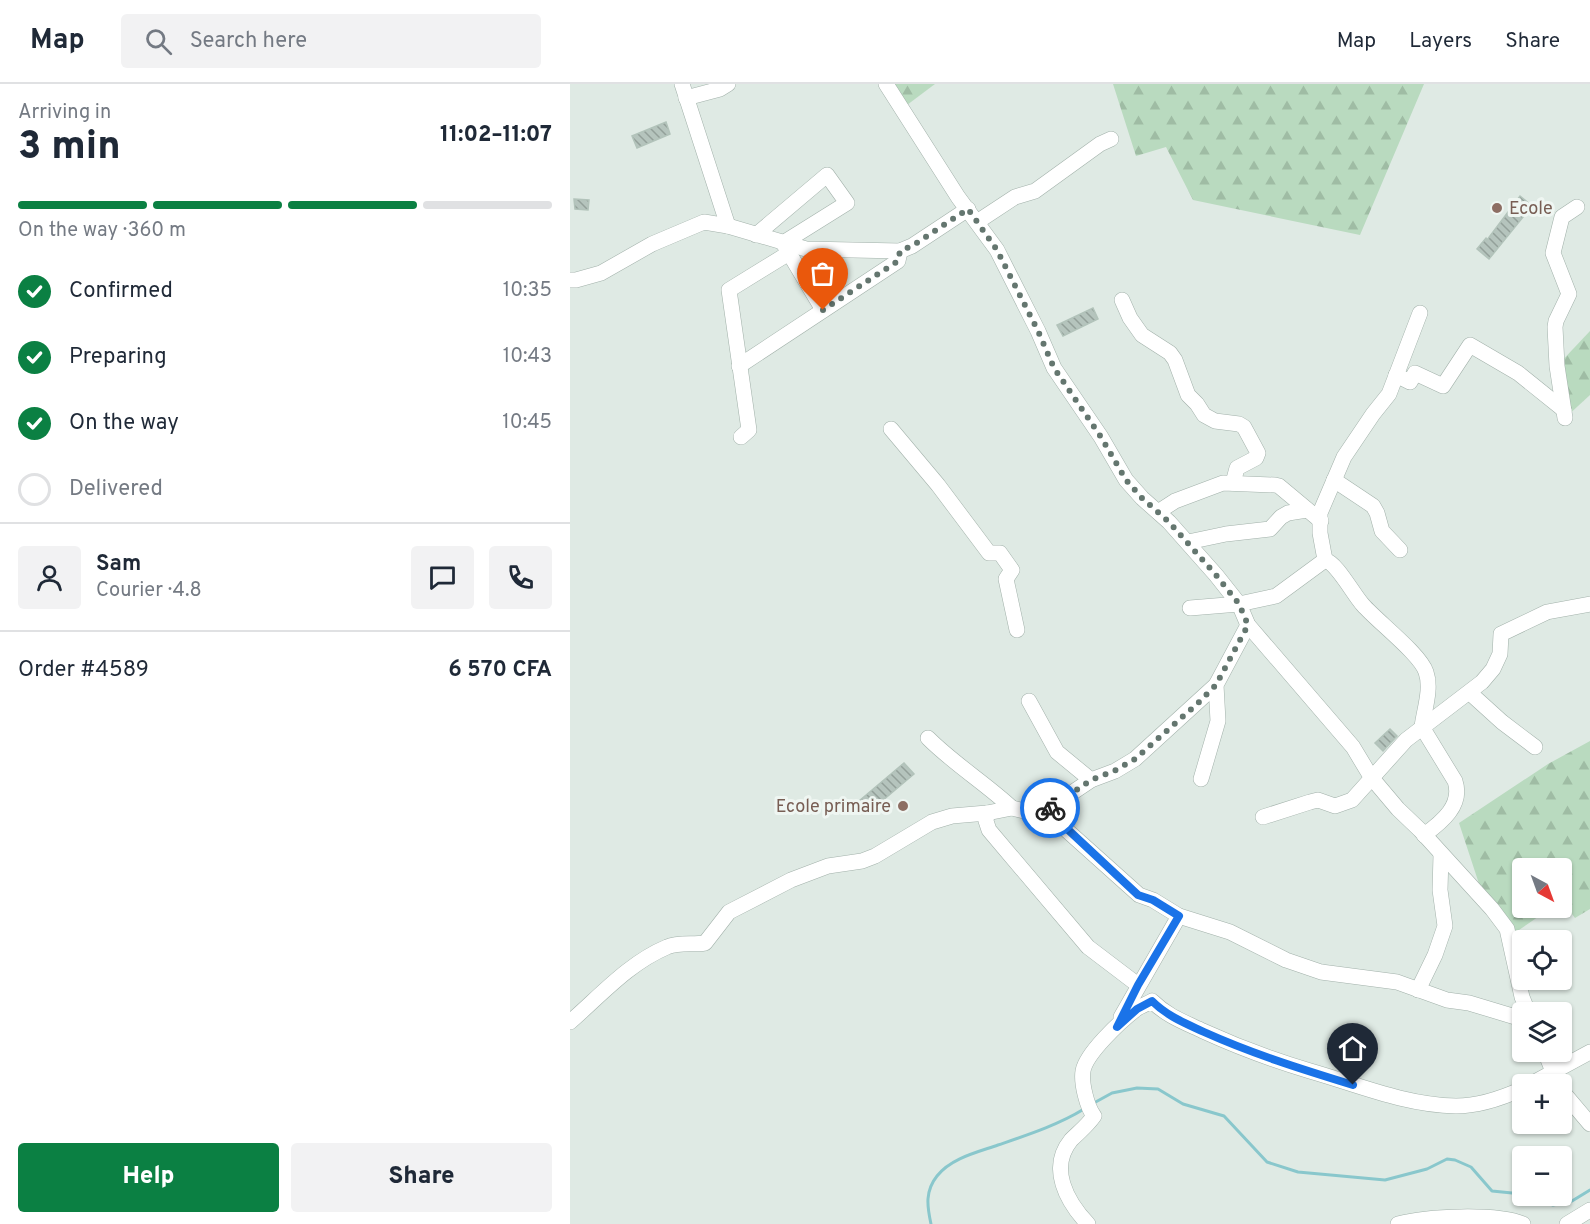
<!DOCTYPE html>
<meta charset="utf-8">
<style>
:root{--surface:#fff;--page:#f2f2f3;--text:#1f2937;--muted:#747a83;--line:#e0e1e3;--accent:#0b8043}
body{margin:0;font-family:Overpass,sans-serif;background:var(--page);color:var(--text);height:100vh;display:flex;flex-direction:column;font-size:22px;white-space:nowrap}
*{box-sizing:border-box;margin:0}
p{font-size:20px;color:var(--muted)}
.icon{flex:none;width:33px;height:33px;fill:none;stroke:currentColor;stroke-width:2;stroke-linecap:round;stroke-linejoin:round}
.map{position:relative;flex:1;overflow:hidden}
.drawer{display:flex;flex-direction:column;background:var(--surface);width:570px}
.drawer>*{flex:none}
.needle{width:39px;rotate:139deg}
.tools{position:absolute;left:942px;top:774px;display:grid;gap:12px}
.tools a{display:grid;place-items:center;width:60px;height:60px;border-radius:6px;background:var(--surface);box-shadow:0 2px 4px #0004;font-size:30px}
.pin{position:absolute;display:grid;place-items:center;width:51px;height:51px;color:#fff;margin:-62px -26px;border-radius:50% 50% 50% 0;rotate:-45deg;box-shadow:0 0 6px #0007}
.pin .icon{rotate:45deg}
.courier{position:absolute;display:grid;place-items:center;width:60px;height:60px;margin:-30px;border:4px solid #1a73e8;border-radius:50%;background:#fff;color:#222;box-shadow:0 2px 8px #0007}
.summary em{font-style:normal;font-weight:800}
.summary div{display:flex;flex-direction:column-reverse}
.summary{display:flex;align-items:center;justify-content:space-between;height:102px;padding:0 18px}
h1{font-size:39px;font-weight:800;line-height:45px}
.bar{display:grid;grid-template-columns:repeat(4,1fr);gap:9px 6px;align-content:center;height:72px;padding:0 18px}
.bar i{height:8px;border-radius:4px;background:var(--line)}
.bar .current{background:var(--accent)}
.bar p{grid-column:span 4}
.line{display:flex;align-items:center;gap:15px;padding:0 18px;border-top:2px solid var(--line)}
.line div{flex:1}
.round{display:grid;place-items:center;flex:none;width:63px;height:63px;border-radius:6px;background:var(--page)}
ol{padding:0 18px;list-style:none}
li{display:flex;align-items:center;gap:18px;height:66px}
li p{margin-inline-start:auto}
li .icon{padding:6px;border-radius:50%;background:var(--accent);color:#fff;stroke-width:4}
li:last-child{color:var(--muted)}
li i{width:33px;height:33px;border:3px solid var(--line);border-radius:50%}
.primary-button{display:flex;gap:12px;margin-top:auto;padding:12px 18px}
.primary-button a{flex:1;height:69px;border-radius:6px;background:var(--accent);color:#fff;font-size:24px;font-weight:800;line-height:69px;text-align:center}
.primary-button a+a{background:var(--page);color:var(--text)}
header{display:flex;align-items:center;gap:36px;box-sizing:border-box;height:84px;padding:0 30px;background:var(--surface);border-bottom:2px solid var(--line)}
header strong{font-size:28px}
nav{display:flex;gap:33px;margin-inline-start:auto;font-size:21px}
.search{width:420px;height:54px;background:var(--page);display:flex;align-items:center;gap:15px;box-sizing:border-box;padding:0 21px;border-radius:6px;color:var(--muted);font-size:22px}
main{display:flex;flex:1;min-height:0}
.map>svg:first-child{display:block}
.forest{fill:url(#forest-firs)}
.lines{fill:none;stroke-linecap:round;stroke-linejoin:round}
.stream{stroke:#89c7cc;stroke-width:3}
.building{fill:url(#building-back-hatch);stroke:#b2c3ba;stroke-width:1.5}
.minor-casing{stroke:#a2b1aa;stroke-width:16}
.minor{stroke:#fff;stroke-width:15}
.done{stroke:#64766f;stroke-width:6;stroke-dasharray:0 10.8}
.route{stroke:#1a73e8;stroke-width:8}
.education-dot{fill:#8d6e63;stroke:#eff6f2;stroke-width:2}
.labels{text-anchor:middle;stroke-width:6;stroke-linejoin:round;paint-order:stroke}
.education-label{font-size:18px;fill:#785e54;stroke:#eff6f2;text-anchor:start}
</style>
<header>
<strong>Map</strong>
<div class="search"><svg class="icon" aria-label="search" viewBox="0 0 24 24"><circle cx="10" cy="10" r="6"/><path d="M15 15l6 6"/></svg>Search here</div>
<nav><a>Map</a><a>Layers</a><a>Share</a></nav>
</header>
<main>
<section class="drawer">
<div class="summary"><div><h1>3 min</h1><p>Arriving in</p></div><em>11:02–11:07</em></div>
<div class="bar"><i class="current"></i><i class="current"></i><i class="current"></i><i></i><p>On the way · 360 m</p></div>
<ol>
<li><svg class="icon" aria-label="check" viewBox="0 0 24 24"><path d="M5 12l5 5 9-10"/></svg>Confirmed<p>10:35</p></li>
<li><svg class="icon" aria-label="check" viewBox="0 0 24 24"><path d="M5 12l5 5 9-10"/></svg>Preparing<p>10:43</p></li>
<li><svg class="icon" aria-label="check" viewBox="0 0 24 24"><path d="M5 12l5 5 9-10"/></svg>On the way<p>10:45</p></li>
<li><i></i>Delivered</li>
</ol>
<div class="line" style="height:108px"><a class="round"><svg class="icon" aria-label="person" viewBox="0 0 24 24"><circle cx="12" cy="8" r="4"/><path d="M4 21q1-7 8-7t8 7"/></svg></a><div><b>Sam</b><p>Courier · 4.8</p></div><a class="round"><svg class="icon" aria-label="chat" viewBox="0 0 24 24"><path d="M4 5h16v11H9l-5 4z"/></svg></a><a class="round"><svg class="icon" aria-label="phone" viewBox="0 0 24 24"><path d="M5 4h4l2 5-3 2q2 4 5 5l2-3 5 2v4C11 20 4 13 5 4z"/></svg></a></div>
<div class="line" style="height:78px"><div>Order #4589</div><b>6 570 CFA</b></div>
<div class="primary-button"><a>Help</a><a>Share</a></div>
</section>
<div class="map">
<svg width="1020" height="1140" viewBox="0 0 1020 1140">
<defs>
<pattern id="forest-firs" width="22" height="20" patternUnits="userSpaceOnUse" patternTransform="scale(1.5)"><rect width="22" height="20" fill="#b9dabf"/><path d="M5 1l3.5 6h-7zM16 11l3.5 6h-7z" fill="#9fbca4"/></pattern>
<pattern id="building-back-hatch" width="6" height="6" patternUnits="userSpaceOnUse" patternTransform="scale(1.5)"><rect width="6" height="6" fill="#b5c4bd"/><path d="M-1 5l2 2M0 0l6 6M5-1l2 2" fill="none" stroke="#93a09a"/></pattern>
</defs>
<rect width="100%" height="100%" fill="#dfeae4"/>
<g class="forest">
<polygon points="316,0 365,0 333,24"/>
<polygon points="543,0 854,0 790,151 623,116 596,63 566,72"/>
<polygon points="1020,247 1020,311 995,334 987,282"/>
<polygon points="1020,657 1020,825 1005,834 992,817 992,784 952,784 952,824 981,824 946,848 915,818 889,739 978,680"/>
</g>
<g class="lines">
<g class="stream">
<polyline points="522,1020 542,1009 567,1004 588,1005 613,1020 654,1032 697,1078 728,1088 815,1096 857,1085 877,1075 885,1076 901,1083 922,1107 952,1110"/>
<polyline points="959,1112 983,1121 1002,1117 1020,1106"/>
<path d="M361 1140C357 1122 355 1107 367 1092 381 1074 408 1068 428 1061 457 1051 488 1041 514 1025"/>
</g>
</g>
<g class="building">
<polygon points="96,38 100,50 67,64 62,52"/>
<polygon points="950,112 962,122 919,175 907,165 916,154 917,156"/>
<polygon points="4,115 19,116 18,126 5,125"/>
<polygon points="523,224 528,235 493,252 487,241"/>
<polygon points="820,645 827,652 813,667 805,659"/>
<polygon points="334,679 344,690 299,728 289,717"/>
</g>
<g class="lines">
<defs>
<g id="minor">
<polyline points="112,0 158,142"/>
<polyline points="316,0 388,113 427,166 468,247 484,284 531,353 556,396 572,414 599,438 646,491 669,520 678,541 783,663 801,693 828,725 850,746 922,825 937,845 952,913 958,928"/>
<polyline points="116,14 150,5 158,0"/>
<polyline points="407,138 445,113 465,107 530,60 541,55"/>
<polyline points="186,151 257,91 277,119 213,159 253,226"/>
<polyline points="0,196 6,196 31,189 82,160 134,138 158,142 236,165 330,167 342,162 398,125"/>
<polyline points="552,216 560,234 572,251 600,269 605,276 618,311 627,320 634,331 645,337 669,340 674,343 688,369 686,374 667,384 663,399"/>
<polyline points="169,282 328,177 330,167"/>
<polyline points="826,291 840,298 845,289 873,302 900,261 948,289 994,326"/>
<polyline points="995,334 987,282 985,243 986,237 999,210 983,169 992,133 1007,123"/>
<polyline points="321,345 368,401 419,469 430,469 442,486 436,495 447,546"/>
<polyline points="171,353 179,346 159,206 219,169"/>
<polyline points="764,396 803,422 807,429 812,447 830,466"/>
<polyline points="588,428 605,417 653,399 705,401 709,402 751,437"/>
<polyline points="618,458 656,450 700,445 711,433 718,429 737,426"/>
<path d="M755 476C767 479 783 510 793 521 808 538 850 570 856 588 862 605 854 626 852 643L885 697C893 721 872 738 854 751"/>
<polyline points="620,524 669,520 706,512 755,476 750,449 750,429 774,373 803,330 819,310 850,229"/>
<polyline points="900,609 932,638 965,663"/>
<polyline points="459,617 487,668 521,696"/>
<path d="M358 654C384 680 415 699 442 724"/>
<polyline points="631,695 648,637 646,601 678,541"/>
<polyline points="417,729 416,737 419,746 518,863 568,901"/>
<polyline points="469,731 521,696 545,687 565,675 646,601"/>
<polyline points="693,733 740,718 748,716 765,722 782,716 836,656 912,598 923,585 930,570 931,550 977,528 1020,520"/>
<polyline points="848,906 865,871 875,842 870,806 871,771"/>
<polyline points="551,933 609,832"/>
<path d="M0 938C31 911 59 879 97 863 108 858 123 861 135 859L159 828 221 796 258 782 292 777 305 772 362 738 382 732 417 729 442 724 483 734 569 811 583 816 609 832 660 848 716 876 751 888 827 898 877 916 899 919 952 935"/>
<polyline points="975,968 986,995"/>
<polyline points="961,1000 1020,968"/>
<polyline points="992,1007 1020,1040"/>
<path d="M518 1140C497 1118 478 1084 501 1056 509 1048 517 1042 524 1032 517 1023 511 999 513 987 516 969 551 937 565 926 570 922 577 920 582 917 597 932 614 938 633 947 668 963 703 976 740 987 789 1001 835 1021 886 1022 909 1022 932 1014 952 1005"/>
<path d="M828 1140C857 1132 926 1129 953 1140"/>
<polyline points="997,1140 1020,1126"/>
</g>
</defs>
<use href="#minor" class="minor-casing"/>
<use href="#minor" class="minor"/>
</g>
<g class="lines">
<polyline class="done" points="253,226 328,177 330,167 342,162 398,125 427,166 468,247 484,284 531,353 556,396 572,414 599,438 646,491 669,520 678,541 646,601 627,620 565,675 544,687 521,696 480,724"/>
<path class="route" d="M480 724 469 731 483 734 493 741 568 811 583 816 609 832 568 901 547 943 567 925 582 917C597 932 615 939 634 948 683 970 731 985 783 1001"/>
</g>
<g class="education-dot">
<circle cx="927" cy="124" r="6"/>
<circle cx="333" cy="722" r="6"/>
</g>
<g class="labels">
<g class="education-label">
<text x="939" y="130">Ecole</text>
<text x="321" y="728" text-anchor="end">Ecole primaire</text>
</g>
</g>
</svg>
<div class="tools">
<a><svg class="needle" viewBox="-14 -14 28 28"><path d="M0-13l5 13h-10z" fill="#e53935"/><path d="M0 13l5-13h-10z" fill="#747a83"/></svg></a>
<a><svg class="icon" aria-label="locate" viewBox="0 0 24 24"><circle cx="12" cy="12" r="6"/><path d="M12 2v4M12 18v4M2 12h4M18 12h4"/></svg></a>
<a><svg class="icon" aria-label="layers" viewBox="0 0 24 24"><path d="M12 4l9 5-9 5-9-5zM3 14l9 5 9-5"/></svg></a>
<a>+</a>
<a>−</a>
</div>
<div class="pin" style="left:253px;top:226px;background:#ea580c"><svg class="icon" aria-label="bag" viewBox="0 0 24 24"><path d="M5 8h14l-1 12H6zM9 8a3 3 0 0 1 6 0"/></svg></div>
<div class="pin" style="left:783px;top:1001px;background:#1f2937"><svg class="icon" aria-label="home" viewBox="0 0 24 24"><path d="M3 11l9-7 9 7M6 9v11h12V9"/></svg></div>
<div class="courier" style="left:480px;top:724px"><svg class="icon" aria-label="bike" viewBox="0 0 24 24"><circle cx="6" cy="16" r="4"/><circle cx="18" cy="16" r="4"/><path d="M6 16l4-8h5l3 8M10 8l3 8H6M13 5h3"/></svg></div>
</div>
</main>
